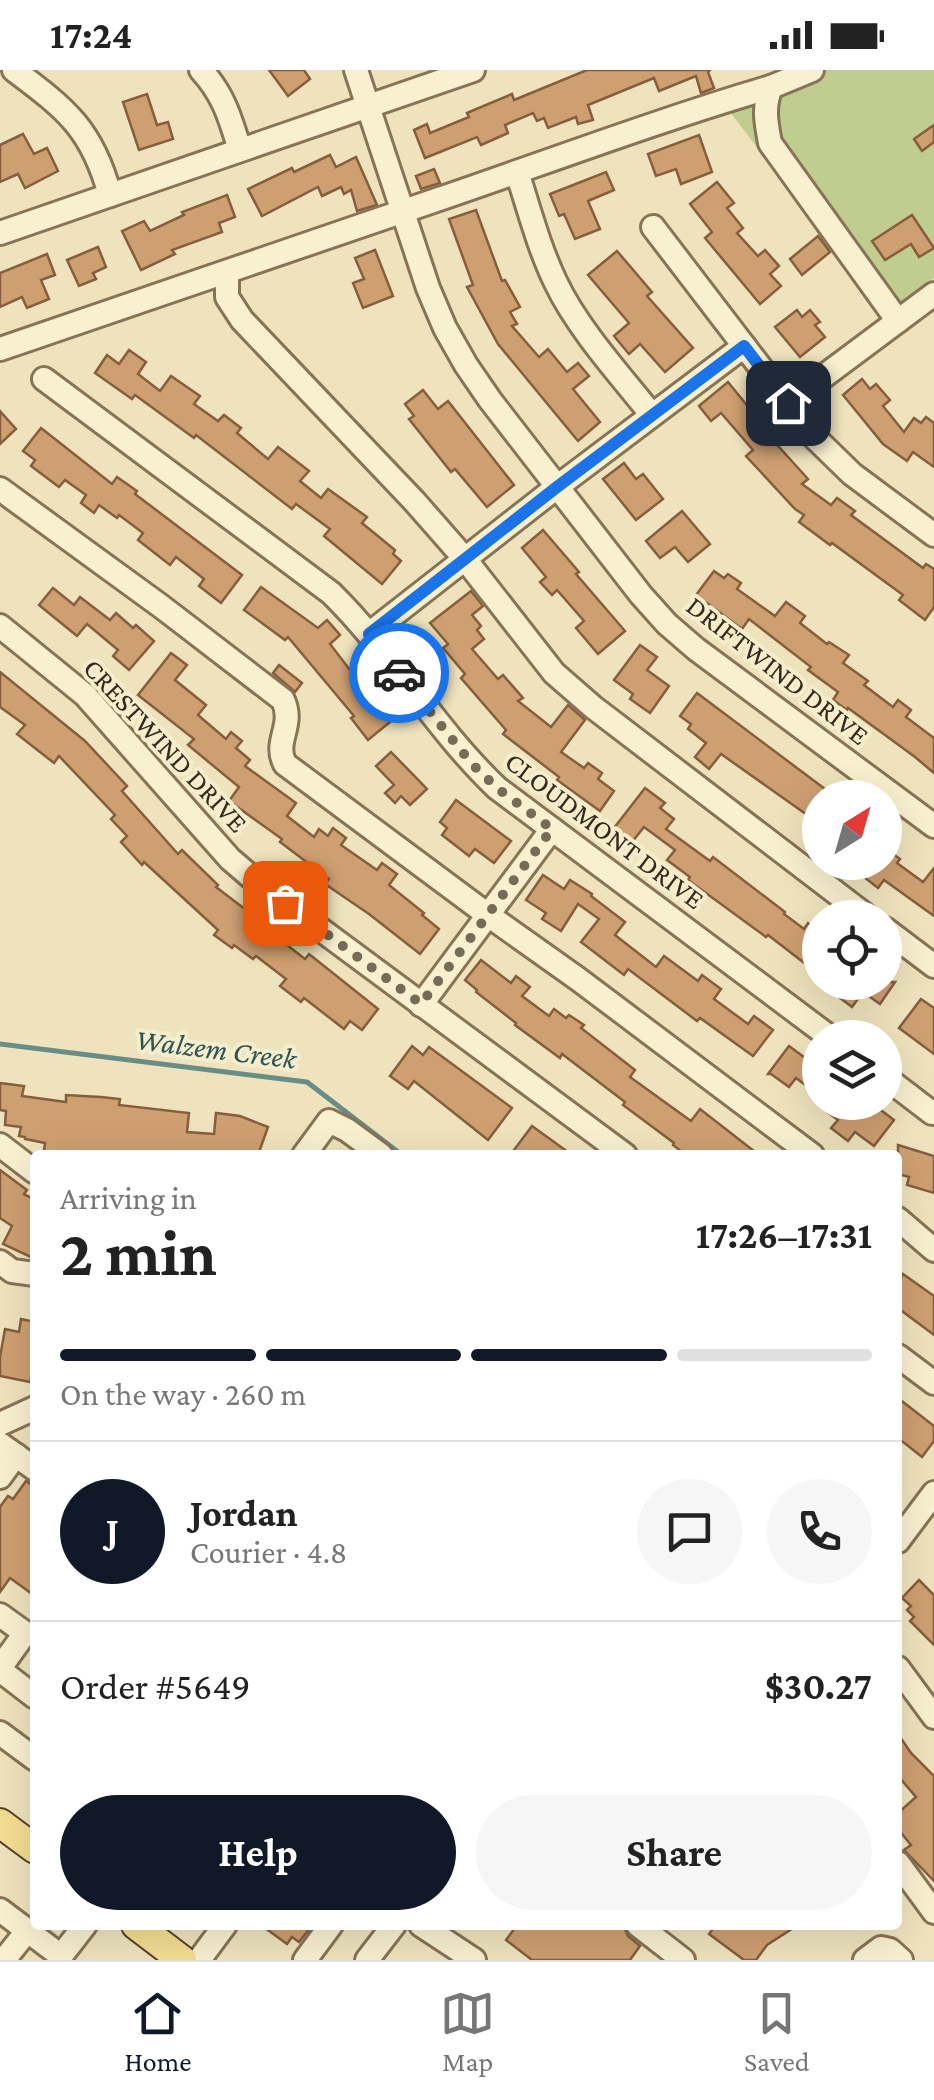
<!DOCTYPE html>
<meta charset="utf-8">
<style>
:root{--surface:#fff;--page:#f6f6f6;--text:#222;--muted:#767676;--line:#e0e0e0;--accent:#111827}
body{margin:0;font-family:"Crimson Pro",serif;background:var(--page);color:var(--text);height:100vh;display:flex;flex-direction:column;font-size:38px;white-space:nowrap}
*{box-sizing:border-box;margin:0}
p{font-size:32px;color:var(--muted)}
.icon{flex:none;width:55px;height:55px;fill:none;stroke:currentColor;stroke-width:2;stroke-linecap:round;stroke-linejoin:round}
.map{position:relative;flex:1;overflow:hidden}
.sheet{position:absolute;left:30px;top:1080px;width:872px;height:780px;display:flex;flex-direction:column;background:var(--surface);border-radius:10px;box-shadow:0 10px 40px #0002}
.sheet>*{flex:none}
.needle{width:65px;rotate:37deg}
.fabs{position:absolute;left:802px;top:710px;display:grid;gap:20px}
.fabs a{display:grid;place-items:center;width:100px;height:100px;border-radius:50%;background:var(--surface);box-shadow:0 10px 40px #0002;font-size:50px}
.pin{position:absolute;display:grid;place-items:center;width:85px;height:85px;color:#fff;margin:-42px;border-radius:20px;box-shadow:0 5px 15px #0006}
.courier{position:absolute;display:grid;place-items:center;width:100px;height:100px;margin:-50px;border:8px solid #1a73e8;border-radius:50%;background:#fff;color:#222;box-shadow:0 2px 12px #0007}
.head em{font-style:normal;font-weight:700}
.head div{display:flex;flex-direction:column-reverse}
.head{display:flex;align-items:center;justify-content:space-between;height:170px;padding:0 30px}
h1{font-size:65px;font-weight:700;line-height:75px}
.bar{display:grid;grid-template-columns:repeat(4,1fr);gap:15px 10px;align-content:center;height:120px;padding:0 30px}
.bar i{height:12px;border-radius:8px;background:var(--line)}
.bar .on{background:var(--accent)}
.bar p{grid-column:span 4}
.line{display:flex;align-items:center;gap:25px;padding:0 30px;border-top:2px solid var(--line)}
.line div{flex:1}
.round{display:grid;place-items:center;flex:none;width:105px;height:105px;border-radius:52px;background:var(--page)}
.button{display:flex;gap:20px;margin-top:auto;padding:20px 30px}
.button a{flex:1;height:115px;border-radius:60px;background:var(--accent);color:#fff;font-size:40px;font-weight:700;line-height:115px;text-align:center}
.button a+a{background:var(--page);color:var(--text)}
.status{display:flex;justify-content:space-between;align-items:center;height:70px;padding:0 50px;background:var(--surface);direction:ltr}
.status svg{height:28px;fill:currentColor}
.tab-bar{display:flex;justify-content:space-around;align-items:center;height:140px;border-top:2px solid var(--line);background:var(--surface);font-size:28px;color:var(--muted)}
.tab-bar a{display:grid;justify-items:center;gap:5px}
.tab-bar .on{color:var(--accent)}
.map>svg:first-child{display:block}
.green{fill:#c1cc91}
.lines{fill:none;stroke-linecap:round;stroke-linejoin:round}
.stream{stroke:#688d87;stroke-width:5}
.building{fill:#ce9f71;stroke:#865e3b;stroke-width:2.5}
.minor-casing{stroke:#877356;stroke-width:28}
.major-casing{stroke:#54412b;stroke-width:32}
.minor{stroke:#f9f0d0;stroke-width:22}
.major{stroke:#f4dd92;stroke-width:28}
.done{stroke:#766b54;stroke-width:10;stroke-dasharray:0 18}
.route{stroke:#1a73e8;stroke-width:12}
.labels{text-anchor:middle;stroke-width:8;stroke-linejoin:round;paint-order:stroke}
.street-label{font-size:28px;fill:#352a1b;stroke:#f6edcc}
.water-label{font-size:30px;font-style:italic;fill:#2a5556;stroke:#f6edcc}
</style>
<div class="status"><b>17:24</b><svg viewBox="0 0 49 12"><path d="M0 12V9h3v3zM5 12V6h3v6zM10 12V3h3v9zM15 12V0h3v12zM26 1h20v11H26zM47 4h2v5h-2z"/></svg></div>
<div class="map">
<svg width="934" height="1890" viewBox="0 0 934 1890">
<rect width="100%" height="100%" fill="#efe3bd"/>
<polygon class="green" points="790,0 934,0 934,208 885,245 717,25"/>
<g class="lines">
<polyline class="stream" points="0,974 307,1012 402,1085"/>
</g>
<g class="building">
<polygon points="269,0 304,0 310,9 288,26"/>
<polygon points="587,0 710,0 708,2 714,18 701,23 696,6 659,21 654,8 588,35 593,50 578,54 576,47 548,58 544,48 537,51 533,43 505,55 508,63 481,75 477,67 425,88 414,60 427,54 430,63 469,47 467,43 512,24 514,30"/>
<polygon points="147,24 157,55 168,52 173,69 139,80 123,32"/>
<polygon points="934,55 934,72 922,81 914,69"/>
<polygon points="23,64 34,84 47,78 58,101 25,118 18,104 0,112 0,75"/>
<polygon points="699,65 712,102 681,114 676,99 656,106 648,84"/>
<polygon points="330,85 336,97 356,87 377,135 357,141 351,120 344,124 341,117 322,126 318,117 262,146 248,119 292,98 294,102"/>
<polygon points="434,99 440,113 421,119 416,106"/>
<polygon points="606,102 614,120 588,131 600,159 575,169 564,144 559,146 550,124"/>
<polygon points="717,112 734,133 727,138 743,158 737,163 758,186 765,180 779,196 770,204 781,216 760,234 705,168 712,162 690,134"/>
<polygon points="227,125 235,147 219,153 222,162 172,180 175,184 141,200 122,161 144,151 150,161 184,145 182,142"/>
<polygon points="476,140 502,211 505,210 520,237 510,242 517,254 512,256 539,287 548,279 567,302 578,293 589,306 573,319 600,352 578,371 498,274 467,217 473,215 449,149"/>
<polygon points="912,145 934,178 919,187 911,174 885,190 872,171"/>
<polygon points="818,166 830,182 802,205 790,189"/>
<polygon points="98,177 106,197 93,203 96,209 79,216 67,190"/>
<polygon points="375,180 393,226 363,238 353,213 364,209 355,188"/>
<polygon points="617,181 652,222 647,226 693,278 665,302 640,274 629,284 614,266 629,253 588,205"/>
<polygon points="47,184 55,205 41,210 49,229 27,238 22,227 0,237 0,203"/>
<polygon points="797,240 802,247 810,240 820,252 815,255 825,267 800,287 775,257"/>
<polygon points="129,280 146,292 138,304 160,321 171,306 200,326 194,334 218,351 224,345 241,358 237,363 268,389 278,377 309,401 300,411 321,428 328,419 367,447 362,453 395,480 393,484 401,491 382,514 324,466 330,459 296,434 292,439 196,365 194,368 135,325 132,329 95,303 107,285 119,294"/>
<polygon points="862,309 870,319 876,314 890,330 883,336 904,362 914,348 921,353 926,347 934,353 934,397 913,382 907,391 883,374 843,325"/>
<polygon points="728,312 763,355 761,357 808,409 802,414 831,435 837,428 855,441 851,445 923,498 926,494 934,499 934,537 925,550 899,530 903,525 832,473 830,475 799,452 804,445 795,439 746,386 753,380 721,343 711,351 699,336"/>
<polygon points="423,320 438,339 448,331 514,415 487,437 455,399 451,402 409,349 414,346 405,334"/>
<polygon points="0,341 16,359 0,374"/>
<polygon points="41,358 112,414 117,407 137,421 135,424 242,505 221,533 199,516 204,509 176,487 170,495 138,470 143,463 119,445 117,448 99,435 94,443 81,433 86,425 65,410 59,417 31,396 35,390 23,381"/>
<polygon points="624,393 636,409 643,404 663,429 636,450 603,409"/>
<polygon points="682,441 710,474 688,492 675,477 660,488 646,471"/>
<polygon points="543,460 579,502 576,504 625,561 598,584 576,558 584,551 557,520 552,525 540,512 546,507 522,478"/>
<polygon points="714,501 724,508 728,504 741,513 737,519 775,546 786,532 805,546 800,553 827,574 829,572 849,585 843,593 868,611 864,615 893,637 898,630 911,640 906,647 934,668 934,703 915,687 848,638 847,640 833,630 838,622 808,600 811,597 749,549 742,559 696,525"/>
<polygon points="261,517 318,558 327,550 340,565 330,574 390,652 368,670 351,648 354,646 288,567 285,570 244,540"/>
<polygon points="53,518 74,535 80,527 110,550 116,543 133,558 136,555 154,571 129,600 113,586 118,580 87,554 77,566 39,535"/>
<polygon points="471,521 483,536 472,545 481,556 477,560 484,569 472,579 498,609 503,605 523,628 518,631 551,657 568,635 585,650 561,682 584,698 588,693 602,703 598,709 614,721 600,741 557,710 559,707 503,664 506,660 461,608 465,604 443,578 448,574 430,553"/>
<polygon points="640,575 657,587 647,600 669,616 650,643 630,629 633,624 614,610"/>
<polygon points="171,583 187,595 175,610 206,635 198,645 226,669 231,662 242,671 236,678 250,690 245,696 296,733 287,746 314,767 319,759 328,766 333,758 346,768 341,775 377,800 382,793 397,804 389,815 424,843 422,845 439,859 420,884 369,844 325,814 329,809 280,772 282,769 229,731 239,717 188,675 194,669 138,625"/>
<polygon points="279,595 302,613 295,622 273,603"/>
<polygon points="0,602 85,671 127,716 122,721 178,784 182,780 218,815 216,817 275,862 273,864 305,889 309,884 378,939 362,960 350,951 344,959 304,928 301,932 280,916 286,909 256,886 253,889 234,875 232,878 214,865 218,860 144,792 142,795 121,772 127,766 111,749 115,745 59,686 54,693 17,664 25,655 0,637"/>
<polygon points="697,623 837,728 820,728 820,754 721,684 709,699 695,687 706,673 688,659 691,654 680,646"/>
<polygon points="391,682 427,719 410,735 401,726 395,733 385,723 394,715 376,696"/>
<polygon points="645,718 665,733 660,738 674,749 666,759 710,791 713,787 785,842 784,844 804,859 808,853 820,863 820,889 812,899 768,865 766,867 688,810 690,807 667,790 675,780 644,757 632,772 614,758"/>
<polygon points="456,730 511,771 494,793 475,779 469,786 442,765 447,758 440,752"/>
<polygon points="885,778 900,789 897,793 923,812 934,798 934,846 884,810 878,818 845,792 885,792"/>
<polygon points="543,805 564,819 570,810 592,824 591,826 625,852 615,865 656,897 664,886 698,911 702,905 721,919 714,929 748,954 754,946 773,960 753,986 700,948 697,951 628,899 624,905 581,872 599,849 578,834 561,861 542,849 546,843 526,830"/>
<polygon points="481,890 511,913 516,906 530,917 522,926 549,946 554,939 566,948 569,945 584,955 581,958 635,1000 630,1007 691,1051 700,1039 759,1085 686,1085 673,1075 674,1073 623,1035 625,1032 562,984 560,988 515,955 516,953 476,922 477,920 465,910"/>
<polygon points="844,912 895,912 880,934 863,922 852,937 836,925"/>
<polygon points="921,929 934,938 934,984 899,958"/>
<polygon points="412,976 423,985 429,977 512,1038 488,1070 414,1011 408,1019 390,1006"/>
<polygon points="789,976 820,999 820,1026 796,1008 789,1017 771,1004 768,1004"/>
<polygon points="0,1013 24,1016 22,1026 66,1032 66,1025 101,1027 120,1029 119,1035 189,1043 187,1062 214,1064 216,1043 240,1046 268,1057 258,1085 56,1085 44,1081 45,1073 25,1069 25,1067 19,1066 21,1057 5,1055 6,1041 0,1040"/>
<polygon points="832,1032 861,1032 870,1039 874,1035 894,1050 874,1076 855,1062 848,1071 831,1058 838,1050 826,1041"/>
<polygon points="532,1056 572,1085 521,1085 514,1080"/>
<polygon points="898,1075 934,1086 934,1123 907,1115 909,1107 898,1104"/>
<polygon points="0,1100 27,1120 24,1124 35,1130 35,1189 3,1174 12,1156 0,1148"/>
<polygon points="903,1204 934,1226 934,1265 898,1238 898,1212"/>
<polygon points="21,1249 35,1252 35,1292 30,1312 0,1306 0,1287 5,1259 19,1262"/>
<polygon points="898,1328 934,1356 934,1371 922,1387 898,1368"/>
<polygon points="26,1411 35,1417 35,1526 10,1508 0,1522 0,1437 8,1426 13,1429"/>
<polygon points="919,1510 934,1525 934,1575 910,1551 914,1547 907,1540 911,1536 902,1528"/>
<polygon points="898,1664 911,1683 934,1706 934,1811 904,1780 911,1775 898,1759 898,1743 916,1727 898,1706"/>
<polygon points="261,1855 305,1855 310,1858 299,1872 292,1867 287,1874"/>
<polygon points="517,1855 623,1855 628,1866 640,1876 630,1890 532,1890 506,1870"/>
<polygon points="716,1855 798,1855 767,1875 756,1890 744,1890 709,1864"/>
</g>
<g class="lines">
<defs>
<g id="minor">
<path d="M14 0C67 40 92 59 110 125"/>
<path d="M201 0C224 25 230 48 240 80"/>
<polyline points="356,0 428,218 445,258 466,295 490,330 641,525 667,554 696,579 934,756"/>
<path d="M812 0 771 17C763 37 766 52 770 73L898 251"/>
<path d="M517 102C529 139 539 178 556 213 578 259 620 305 652 345"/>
<polyline points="653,157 813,366 852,404 934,465"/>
<polyline points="0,163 473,0"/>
<polyline points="227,202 227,227 242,250 415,432 465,489 554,603 593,637 869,848"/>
<path d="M0 279C146 228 293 180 439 129 550 91 659 50 771 17"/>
<path d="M44 309 331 523C392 583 435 659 497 718L831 968"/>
<polyline points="788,333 934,224"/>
<path d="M0 419 162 537 283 630C295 656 273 671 285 694L488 845 578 909 812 1085"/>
<polyline points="0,556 85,625 230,789 258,813 625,1085"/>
<polyline points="369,564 557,417 744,276"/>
<polyline points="885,859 934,896"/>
<polyline points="421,935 552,759"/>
<polyline points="885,1007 932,1043 934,1041"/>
<polyline points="0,1075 35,1102"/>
<polyline points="304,1085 329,1051 347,1060 381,1085"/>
<polyline points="898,1149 934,1180"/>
<polyline points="0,1192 12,1201 35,1204"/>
<polyline points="898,1286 934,1313"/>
<polyline points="0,1354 35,1338"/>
<polyline points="0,1374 35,1399"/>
<polyline points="0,1407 16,1385"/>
<polyline points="898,1471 934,1423"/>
<polyline points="0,1545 25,1563 0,1598"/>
<polyline points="898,1598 934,1647"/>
<polyline points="0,1600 35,1627"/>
<polyline points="0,1663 35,1689"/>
<polyline points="898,1793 934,1842"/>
<polyline points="0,1840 61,1886 85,1855"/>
<polyline points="421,1855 474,1890"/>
<polyline points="638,1855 683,1890"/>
<polyline points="4,1890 27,1861"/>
<polyline points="199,1890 225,1855"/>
<polyline points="305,1890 331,1855"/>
<polyline points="367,1890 394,1855"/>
<polyline points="865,1890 881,1878 890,1880 901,1890"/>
</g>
<g id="major">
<polyline points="0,1753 35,1779"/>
<polyline points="136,1855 182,1890"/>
</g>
</defs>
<use href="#minor" class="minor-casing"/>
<use href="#major" class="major-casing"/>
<use href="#minor" class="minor"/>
<use href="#major" class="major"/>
</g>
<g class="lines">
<polyline class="done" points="285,833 421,934 552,759 497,718 472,694 399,603"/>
<polyline class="route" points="399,603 369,564 557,417 744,276 788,333"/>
</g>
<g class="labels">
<g class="street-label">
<text transform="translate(778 600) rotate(38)" y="10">DRIFTWIND DRIVE</text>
<text transform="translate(166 675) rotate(47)" y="10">CRESTWIND DRIVE</text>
<text transform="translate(605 760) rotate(37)" y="10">CLOUDMONT DRIVE</text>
</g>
<g class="water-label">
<text transform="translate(216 979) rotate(7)" y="10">Walzem Creek</text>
</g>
</g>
</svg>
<div class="fabs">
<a><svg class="needle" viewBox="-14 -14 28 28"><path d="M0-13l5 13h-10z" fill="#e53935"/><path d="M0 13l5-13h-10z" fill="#767676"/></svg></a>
<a><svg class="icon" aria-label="locate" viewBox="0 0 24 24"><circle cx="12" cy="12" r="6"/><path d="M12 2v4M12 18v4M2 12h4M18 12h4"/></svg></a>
<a><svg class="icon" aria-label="layers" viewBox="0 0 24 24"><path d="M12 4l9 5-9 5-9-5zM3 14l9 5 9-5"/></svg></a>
</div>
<div class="pin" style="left:285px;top:833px;background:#ea580c"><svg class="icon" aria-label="bag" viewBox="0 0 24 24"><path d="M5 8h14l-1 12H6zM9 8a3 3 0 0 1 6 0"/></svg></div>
<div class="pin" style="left:788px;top:333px;background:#1f2937"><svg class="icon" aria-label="home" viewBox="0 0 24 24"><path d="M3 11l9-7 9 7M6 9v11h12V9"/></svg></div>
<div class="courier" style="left:399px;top:603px"><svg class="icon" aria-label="car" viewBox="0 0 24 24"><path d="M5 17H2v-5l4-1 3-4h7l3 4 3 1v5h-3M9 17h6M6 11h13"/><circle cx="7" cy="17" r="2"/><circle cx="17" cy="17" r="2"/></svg></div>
<section class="sheet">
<div class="head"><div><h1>2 min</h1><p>Arriving in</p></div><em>17:26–17:31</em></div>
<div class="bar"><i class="on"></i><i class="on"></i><i class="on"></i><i></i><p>On the way · 260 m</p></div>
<div class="line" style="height:180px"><b class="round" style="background:var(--accent);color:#fff">J</b><div><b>Jordan</b><p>Courier · 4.8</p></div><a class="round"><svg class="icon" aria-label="chat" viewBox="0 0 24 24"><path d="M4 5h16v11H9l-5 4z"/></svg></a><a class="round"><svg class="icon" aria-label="phone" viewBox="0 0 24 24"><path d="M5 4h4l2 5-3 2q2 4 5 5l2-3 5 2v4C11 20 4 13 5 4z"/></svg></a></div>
<div class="line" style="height:130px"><div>Order #5649</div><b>$30.27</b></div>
<div class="button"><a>Help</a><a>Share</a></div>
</section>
</div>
<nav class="tab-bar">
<a class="on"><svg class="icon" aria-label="home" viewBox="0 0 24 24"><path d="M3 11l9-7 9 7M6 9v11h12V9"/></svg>Home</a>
<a><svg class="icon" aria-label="map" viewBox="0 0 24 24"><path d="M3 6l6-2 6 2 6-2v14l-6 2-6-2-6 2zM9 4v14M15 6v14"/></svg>Map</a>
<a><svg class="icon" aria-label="saved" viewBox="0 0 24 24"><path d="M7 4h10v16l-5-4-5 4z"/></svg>Saved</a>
</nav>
